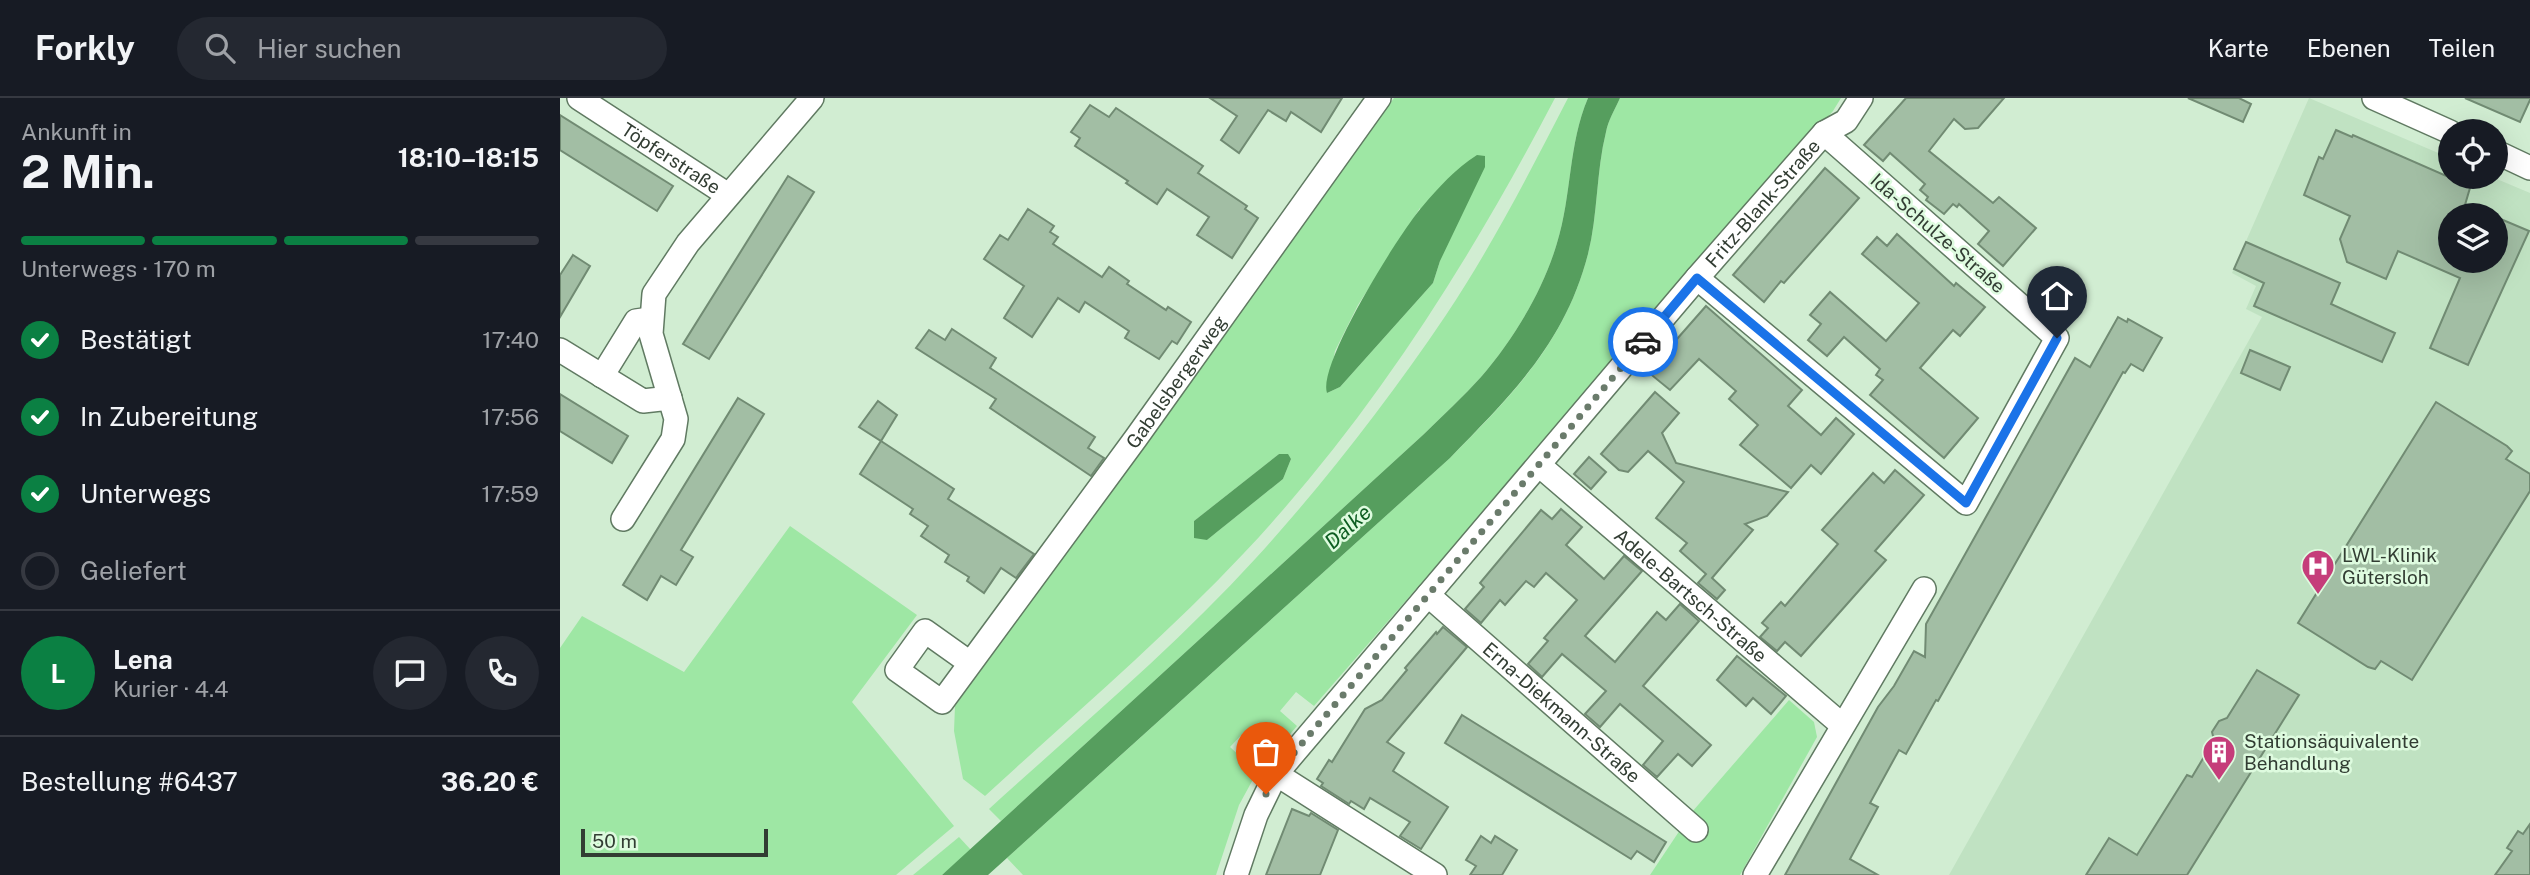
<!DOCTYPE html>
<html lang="de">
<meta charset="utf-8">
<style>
:root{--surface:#171b24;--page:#242831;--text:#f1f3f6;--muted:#9ea1a6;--line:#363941;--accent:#0b8043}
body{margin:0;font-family:"Public Sans",sans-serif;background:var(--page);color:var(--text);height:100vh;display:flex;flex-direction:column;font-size:26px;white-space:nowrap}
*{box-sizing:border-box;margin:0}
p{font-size:23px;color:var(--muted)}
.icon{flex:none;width:38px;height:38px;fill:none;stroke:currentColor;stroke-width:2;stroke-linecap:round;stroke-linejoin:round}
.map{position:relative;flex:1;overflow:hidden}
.sheet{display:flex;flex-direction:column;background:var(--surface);width:560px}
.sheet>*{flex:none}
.controls{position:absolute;left:1878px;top:21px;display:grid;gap:14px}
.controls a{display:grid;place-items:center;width:70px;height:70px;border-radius:50%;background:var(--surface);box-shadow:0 7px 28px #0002;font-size:35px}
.scale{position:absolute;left:21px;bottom:18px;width:187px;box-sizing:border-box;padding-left:7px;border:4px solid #323d33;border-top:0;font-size:19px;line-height:24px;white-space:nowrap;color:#323d33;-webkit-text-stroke:5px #defbdf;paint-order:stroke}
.pin{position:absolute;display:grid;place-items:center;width:60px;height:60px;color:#fff;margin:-72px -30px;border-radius:50% 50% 50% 0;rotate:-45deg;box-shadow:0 0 7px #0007}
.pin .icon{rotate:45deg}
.courier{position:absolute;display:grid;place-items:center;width:70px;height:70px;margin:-35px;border:5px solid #1a73e8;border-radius:50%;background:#fff;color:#222;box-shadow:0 2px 9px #0007}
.head em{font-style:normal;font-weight:700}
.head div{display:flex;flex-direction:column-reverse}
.head{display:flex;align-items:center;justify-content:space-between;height:119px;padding:0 21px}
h1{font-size:46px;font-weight:700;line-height:52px}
.bar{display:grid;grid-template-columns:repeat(4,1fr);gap:10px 7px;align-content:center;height:84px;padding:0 21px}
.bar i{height:9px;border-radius:5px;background:var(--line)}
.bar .current{background:var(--accent)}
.bar p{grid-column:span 4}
.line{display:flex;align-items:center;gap:18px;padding:0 21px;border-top:2px solid var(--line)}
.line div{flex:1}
.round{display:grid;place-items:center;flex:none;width:74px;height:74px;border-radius:37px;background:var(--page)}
ol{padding:0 21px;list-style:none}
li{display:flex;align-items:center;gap:21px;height:77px}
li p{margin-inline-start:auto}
li .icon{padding:7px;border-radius:50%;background:var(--accent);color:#fff;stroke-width:4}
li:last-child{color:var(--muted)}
li i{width:38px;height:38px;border:4px solid var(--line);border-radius:50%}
header{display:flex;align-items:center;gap:42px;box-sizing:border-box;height:98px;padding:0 35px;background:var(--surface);border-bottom:2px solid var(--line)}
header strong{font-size:33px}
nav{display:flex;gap:38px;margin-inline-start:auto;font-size:24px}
.search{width:490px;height:63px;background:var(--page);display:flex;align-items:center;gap:18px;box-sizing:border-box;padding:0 24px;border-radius:38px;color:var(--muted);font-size:26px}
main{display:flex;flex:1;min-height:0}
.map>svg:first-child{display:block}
.built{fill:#c0e2c2;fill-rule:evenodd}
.green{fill:#9ee7a4;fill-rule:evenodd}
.water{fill:#569e5e}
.building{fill:#a2bea4;stroke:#718b73;stroke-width:2}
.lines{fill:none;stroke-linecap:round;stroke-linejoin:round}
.minor-casing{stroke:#607a62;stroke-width:26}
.minor{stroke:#fff;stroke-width:23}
.done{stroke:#6a7b6b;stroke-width:7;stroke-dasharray:0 12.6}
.route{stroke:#1a73e8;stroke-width:9}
.labels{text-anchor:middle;stroke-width:5;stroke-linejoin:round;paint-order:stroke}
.street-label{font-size:19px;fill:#323d33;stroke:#defbdf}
.poi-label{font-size:19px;fill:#323d33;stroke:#defbdf;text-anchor:start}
.water-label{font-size:21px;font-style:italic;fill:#0c5d21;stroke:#defbdf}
</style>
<header>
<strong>Forkly</strong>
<div class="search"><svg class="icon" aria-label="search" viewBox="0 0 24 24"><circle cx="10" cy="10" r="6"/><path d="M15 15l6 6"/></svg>Hier suchen</div>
<nav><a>Karte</a><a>Ebenen</a><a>Teilen</a></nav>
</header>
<main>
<section class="sheet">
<div class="head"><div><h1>2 Min.</h1><p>Ankunft in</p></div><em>18:10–18:15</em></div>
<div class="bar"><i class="current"></i><i class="current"></i><i class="current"></i><i></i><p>Unterwegs · 170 m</p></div>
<ol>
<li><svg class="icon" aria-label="check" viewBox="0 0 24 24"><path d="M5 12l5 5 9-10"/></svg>Bestätigt<p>17:40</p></li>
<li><svg class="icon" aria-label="check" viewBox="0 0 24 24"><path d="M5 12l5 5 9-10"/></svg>In Zubereitung<p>17:56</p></li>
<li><svg class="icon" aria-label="check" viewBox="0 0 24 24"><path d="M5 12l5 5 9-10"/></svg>Unterwegs<p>17:59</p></li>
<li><i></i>Geliefert</li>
</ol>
<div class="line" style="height:126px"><b class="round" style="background:var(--accent);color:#fff">L</b><div><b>Lena</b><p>Kurier · 4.4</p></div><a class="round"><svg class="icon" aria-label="chat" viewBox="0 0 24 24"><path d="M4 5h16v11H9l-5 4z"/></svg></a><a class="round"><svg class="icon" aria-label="phone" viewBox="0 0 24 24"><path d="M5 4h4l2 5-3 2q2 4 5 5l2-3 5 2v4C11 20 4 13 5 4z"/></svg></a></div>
<div class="line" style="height:91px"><div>Bestellung #6437</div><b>36.20 €</b></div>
</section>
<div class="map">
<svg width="1970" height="777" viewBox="0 0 1970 777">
<rect width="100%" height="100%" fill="#d1edd2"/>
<path class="built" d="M1749 0 1890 60V79H1932L1970 95V777H1389L1702 219 1686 211 1696 188 1672 175ZM1890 117H1936V163H1890Z"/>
<g class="green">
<path d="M834 0H995C910 163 811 320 684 455 603 541 512 618 425 698L403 681 394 633 395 608ZM860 110 880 163 873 185 780 289 767 295 775 253 798 207ZM719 356 731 361 723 381 647 442 634 423Z"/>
<path d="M1008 0H1028C1008 47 1012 97 997 145 983 193 953 242 921 279 903 299 883 317 864 336L441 723 429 711C519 629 614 550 696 460 765 384 828 303 886 217 932 148 970 74 1008 0Z"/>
<path d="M1060 0H1281L1273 13 754 608 736 594 720 613 737 628 713 656 686 632 670 649 697 674 679 707 656 777H463L447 760 890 360C952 297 1005 245 1028 156 1038 116 1036 74 1046 34 1048 23 1055 11 1060 0Z"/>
<polygon points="230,428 357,517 292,604 394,728 336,777 0,777 0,550 22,518 124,574"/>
<polygon points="1229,602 1254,624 1257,639 1180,777 1090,777 1132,714"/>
<polygon points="399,739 411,752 382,777 353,777"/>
</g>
<g class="water">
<path d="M1028 0H1060C1055 11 1048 23 1046 34 1036 74 1038 116 1028 156 1005 245 952 296 890 360L428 777H382L864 336C883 317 903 299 921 279 953 242 983 193 997 145 1012 97 1008 47 1028 0Z"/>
<path d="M917 57 925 58V69L880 163 873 185 780 289 767 295C757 267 840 134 862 109 878 90 896 70 917 57Z"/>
<polygon points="719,356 728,356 731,361 723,381 647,442 634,440 634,423"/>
</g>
<g class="building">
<polygon points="650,0 782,0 761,34 731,14 726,23 708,12 679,55 661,42 677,18"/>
<polygon points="1346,0 1444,0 1418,30 1405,31 1394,21 1369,53 1433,105 1439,99 1476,130 1443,168 1418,146 1429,133 1399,106 1397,109 1393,106 1384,116 1366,102 1368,99 1360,92 1365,86 1330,55 1323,63 1304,47"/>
<polygon points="1628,0 1679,0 1691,6 1683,24"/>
<polygon points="1905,0 1970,0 1970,2 1960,24"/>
<polygon points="530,7 549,19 556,10 643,68 638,75 687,108 685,111 698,120 672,160 637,137 649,119 607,91 597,106 566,85 568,83 515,48 520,40 511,34"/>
<polygon points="0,17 113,88 97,113 0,52"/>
<polygon points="1776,32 1792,39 1793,37 1900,84 1912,83 1902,117 1890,117 1890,163 1936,163 1936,119 1969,133 1908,267 1870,250 1900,180 1838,153 1826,181 1787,164 1780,141 1790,118 1744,97 1759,59 1763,61"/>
<polygon points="1265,70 1299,100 1224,185 1221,183 1204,204 1173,177"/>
<polygon points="228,78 254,94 149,261 123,246"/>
<polygon points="468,111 494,128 490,134 498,139 493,146 542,179 549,169 569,183 567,186 606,212 608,209 631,224 617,246 612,243 599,261 565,240 569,233 525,204 519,214 498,200 472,239 444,220 464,188 424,161 440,137 448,142"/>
<polygon points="1337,136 1394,188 1396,185 1425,209 1400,238 1393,232 1360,270 1418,320 1384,360 1310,297 1323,282 1316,277 1320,271 1284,239 1267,258 1248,242 1261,226 1250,217 1270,194 1326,243 1359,205 1302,156 1317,139 1327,148"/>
<polygon points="1686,144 1780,185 1771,206 1835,235 1822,264 1694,208 1704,185 1674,171"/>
<polygon points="13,157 30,168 0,219 0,177"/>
<polygon points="1146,208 1242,292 1228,308 1261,337 1276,320 1294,336 1261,376 1251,367 1231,390 1180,347 1198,327 1169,301 1176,293 1139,261 1110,292 1088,274"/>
<polygon points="1558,219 1567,224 1568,221 1602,240 1583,273 1571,266 1565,275 1563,274 1378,603 1376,602 1346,656 1339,652 1310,705 1318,709 1290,761 1318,777 1225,777 1318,609 1334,588 1354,553 1365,559 1366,526 1515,260 1530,269"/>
<polygon points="392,231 436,260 430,270 535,339 528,350 544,360 531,378 430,310 436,301 356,250 369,232 385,242"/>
<polygon points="1690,252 1730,269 1720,292 1681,275"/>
<polygon points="1095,294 1119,315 1102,335 1116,365 1228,394 1207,418 1185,426 1193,432 1152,480 1165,492 1157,501 1138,485 1146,476 1120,453 1127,445 1096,420 1124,384 1088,353 1068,374 1059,372 1041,356"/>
<polygon points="0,296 68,338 52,365 0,333"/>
<polygon points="178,300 204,316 121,452 133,459 116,487 101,478 87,502 63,487"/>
<polygon points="318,303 337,317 321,343 299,329"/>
<polygon points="1876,304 1947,348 1952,353 1946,361 1970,376 1970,393 1852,582 1821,563 1815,571 1808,569 1738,525"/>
<polygon points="321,343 394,391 388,401 474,456 456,480 441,470 424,495 407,483 409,479 385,464 389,457 361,438 368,428 350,416 353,411 300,376"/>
<polygon points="1029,359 1046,374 1031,391 1014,376"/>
<polygon points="1335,372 1364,397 1315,453 1326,462 1241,558 1225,544 1217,553 1200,539 1208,530 1202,525 1221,504 1225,508 1278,446 1262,432 1313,375 1324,385"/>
<polygon points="1001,411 1022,429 1006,447 1044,481 1064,458 1082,473 1025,538 1055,564 1097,514 1106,522 1120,506 1139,523 1083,588 1151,647 1132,668 1118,656 1097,679 1083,667 1103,643 1060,606 1040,629 1025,616 1046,593 1002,556 982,579 968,566 988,543 984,540 1017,502 986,475 974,489 966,483 945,507 940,502 921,525 905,511 924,489 920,485 981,412 992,421"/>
<polygon points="883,529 907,549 827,644 844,655 833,673 888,709 861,751 840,738 850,724 810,700 804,711 791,703 789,706 761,688 763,685 757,681 769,662 772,664 805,611 822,602 847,572 845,570 876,534 877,536"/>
<polygon points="1177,558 1226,598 1211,616 1193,600 1186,608 1157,582"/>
<polygon points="1697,572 1739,597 1627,777 1526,777 1549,740 1577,757 1627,677 1632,679 1654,642 1652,634 1659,623 1667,620"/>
<polygon points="902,617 1106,744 1094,764 1077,753 1071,761 885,645"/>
<polygon points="732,711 749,718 751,715 778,732 760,777 706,777"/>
<polygon points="1970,726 1970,777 1935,777 1952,753 1947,750 1958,733 1963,736"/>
<polygon points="921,738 931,745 935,738 957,752 942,777 910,777 916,768 906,762"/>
</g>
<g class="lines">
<defs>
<g id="minor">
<path id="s1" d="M19 0 168 97"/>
<polyline points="1814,0 1890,34"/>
<polyline points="1936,54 1970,70"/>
<polyline points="1137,180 1406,405 1497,240 1264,35"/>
<polyline points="0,252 83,303 110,300"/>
<polyline points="42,278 76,223 90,221"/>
<path id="s2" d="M979 367 1282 627"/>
<polyline points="63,421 113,341 116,321 91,236 94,196 128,145 252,0"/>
<path id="s3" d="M868 497 1136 732"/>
<path id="s4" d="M410 565 365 533 337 572 382 604 576 340 819 0"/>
<polyline points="716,676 875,777"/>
<path id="s5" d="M676 777 696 717 716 676 1137 180 1264 35 1286 23 1301 0"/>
<polyline points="1195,777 1364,491"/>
</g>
</defs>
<use href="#minor" class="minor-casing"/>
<use href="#minor" class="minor"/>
</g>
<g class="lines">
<polyline class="done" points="706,696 716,676 1083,244"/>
<polyline class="route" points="1083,244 1137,180 1406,405 1497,240"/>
</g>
<defs>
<symbol id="hospital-pin" viewBox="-11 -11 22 30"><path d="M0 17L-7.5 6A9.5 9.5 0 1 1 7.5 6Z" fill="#c53d7a" stroke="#defbdf"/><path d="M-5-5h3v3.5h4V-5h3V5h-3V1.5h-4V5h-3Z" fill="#fff"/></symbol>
<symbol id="building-pin" viewBox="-11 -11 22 30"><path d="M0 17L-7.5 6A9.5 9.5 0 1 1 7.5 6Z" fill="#c53d7a" stroke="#defbdf"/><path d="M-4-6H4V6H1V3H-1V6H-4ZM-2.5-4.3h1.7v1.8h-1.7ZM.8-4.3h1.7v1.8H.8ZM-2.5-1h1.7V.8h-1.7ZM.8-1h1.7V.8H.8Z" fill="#fff"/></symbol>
</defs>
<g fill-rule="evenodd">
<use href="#hospital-pin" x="1739" y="449" width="38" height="52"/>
<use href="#building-pin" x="1640" y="635" width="38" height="52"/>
</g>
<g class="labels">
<g class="street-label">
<text dy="7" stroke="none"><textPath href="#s1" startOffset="110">Töpferstraße</textPath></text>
<text dy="7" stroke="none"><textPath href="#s5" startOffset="859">Fritz-Blank-Straße</textPath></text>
<text transform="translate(1378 135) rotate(41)" y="7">Ida-Schulze-Straße</text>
<text dy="7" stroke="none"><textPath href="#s4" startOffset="555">Gabelsbergerweg</textPath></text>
<text dy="7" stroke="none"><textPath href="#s2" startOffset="200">Adele-Bartsch-Straße</textPath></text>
<text dy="7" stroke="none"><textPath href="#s3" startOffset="178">Erna-Diekmann-Straße</textPath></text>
</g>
<g class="poi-label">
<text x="1782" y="464">LWL-Klinik<tspan x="1782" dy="22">Gütersloh</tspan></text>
<text x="1684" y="650">Stationsäquivalente<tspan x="1684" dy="22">Behandlung</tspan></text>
</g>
<g class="water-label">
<text transform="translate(788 429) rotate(-42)" y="7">Dalke</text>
</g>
</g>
</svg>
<div class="controls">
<a><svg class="icon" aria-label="locate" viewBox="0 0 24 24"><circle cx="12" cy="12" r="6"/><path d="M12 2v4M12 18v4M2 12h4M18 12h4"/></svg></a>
<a><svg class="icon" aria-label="layers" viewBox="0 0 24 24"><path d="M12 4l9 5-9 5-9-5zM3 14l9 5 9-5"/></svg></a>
</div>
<div class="scale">50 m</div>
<div class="pin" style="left:706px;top:696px;background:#ea580c"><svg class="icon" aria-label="bag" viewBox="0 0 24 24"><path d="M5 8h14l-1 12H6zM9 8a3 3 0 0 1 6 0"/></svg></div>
<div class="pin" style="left:1497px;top:240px;background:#1f2937"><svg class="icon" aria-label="home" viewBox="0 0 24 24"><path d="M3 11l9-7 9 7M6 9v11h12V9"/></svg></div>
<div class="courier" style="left:1083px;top:244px"><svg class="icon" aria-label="car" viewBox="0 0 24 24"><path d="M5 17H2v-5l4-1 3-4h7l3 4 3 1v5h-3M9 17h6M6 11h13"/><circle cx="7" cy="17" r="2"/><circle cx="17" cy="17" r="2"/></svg></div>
</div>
</main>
